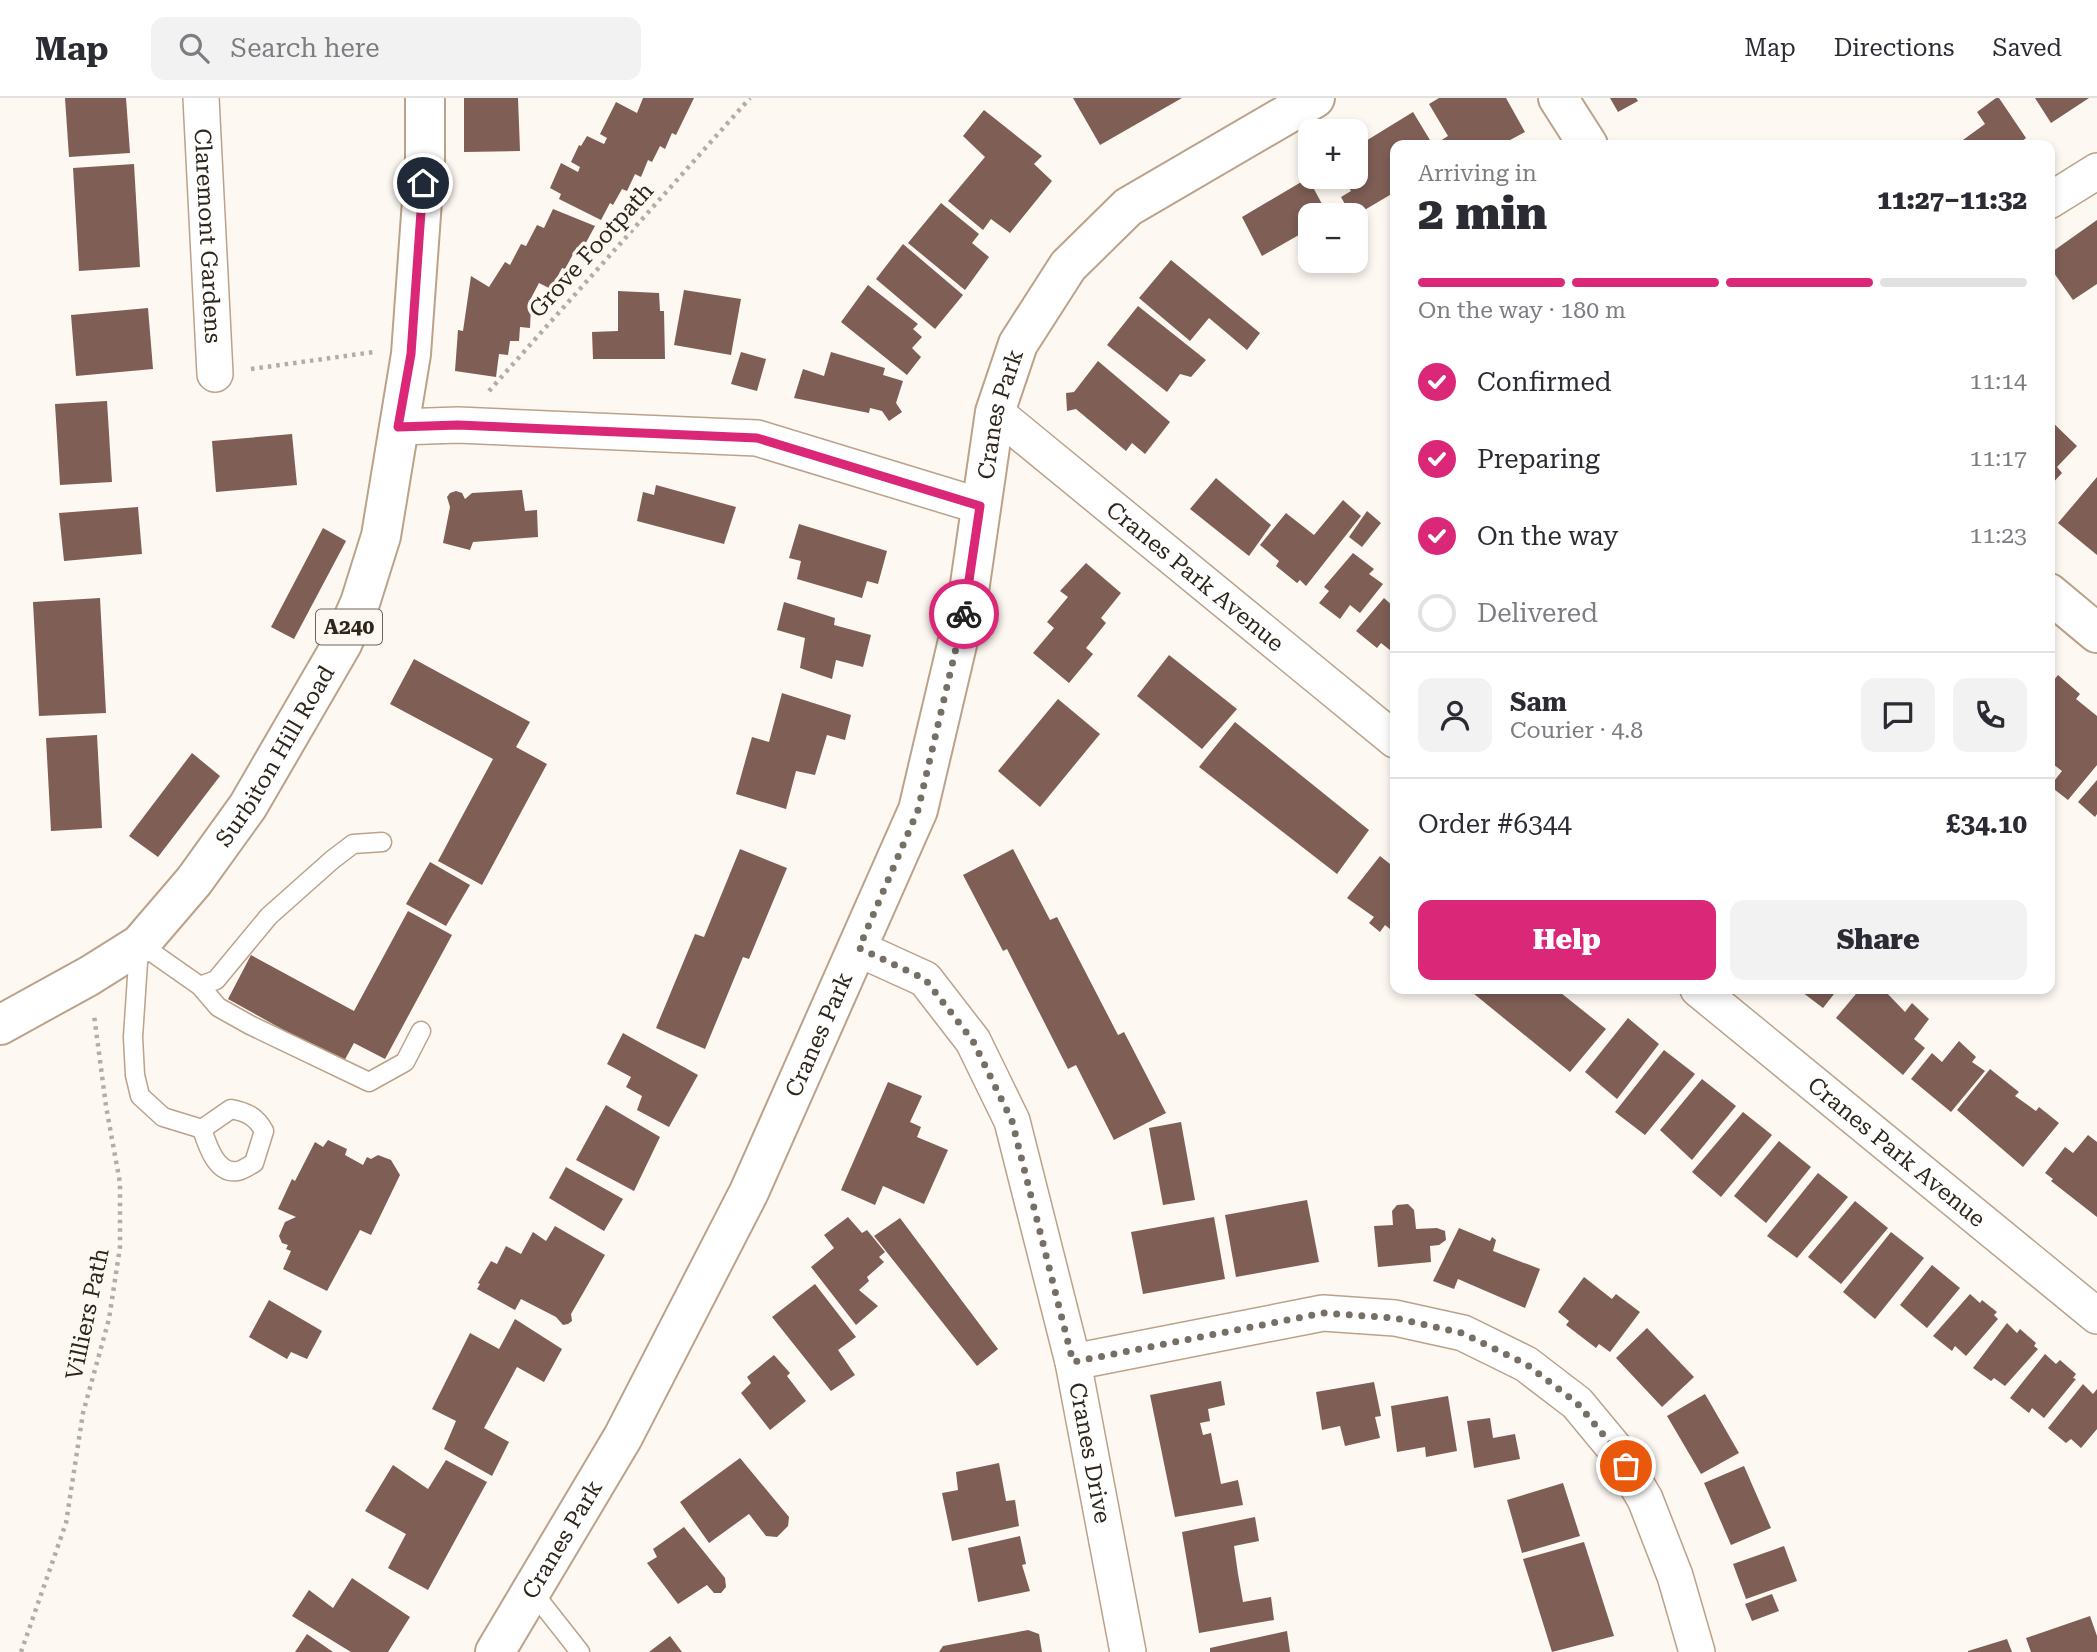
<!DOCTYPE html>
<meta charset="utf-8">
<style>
:root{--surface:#fff;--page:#f2f2f3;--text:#2b2b33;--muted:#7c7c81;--line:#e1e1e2;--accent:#db2777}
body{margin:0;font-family:"Roboto Serif",serif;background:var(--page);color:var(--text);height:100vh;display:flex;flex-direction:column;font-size:26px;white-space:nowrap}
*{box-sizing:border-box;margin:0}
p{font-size:23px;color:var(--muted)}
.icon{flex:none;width:38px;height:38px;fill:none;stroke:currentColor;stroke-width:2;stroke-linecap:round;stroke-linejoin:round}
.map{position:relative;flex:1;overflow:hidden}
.side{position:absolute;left:1390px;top:42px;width:665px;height:854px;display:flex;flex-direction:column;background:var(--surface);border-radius:14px;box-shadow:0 4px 10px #0003}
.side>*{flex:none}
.fabs{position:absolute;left:1298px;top:21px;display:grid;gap:14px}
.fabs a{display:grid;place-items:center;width:70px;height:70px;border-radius:14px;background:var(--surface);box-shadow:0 4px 10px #0003;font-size:35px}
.pin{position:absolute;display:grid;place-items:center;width:60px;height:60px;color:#fff;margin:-30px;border:4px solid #fff;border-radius:50%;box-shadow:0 2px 7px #0007}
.courier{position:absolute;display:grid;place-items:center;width:70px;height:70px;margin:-35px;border:5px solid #db2777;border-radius:50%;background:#fff;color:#222;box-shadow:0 2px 9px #0007}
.headline em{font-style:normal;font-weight:800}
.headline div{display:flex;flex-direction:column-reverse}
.headline{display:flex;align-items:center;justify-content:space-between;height:119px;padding:0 28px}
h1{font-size:46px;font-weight:800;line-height:52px}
.bar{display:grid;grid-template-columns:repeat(4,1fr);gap:10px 7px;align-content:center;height:84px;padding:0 28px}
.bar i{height:9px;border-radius:5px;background:var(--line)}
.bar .active{background:var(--accent)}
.bar p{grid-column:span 4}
.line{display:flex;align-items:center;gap:18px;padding:0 28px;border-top:2px solid var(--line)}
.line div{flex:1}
.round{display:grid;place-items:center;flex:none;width:74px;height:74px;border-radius:14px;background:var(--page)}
ol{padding:0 28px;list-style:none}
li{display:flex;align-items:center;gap:21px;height:77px}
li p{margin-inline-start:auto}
li .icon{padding:7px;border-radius:50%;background:var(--accent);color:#fff;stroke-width:4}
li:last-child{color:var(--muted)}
li i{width:38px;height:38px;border:4px solid var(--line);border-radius:50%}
.cta{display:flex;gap:14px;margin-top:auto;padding:14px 28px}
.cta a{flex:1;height:80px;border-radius:14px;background:var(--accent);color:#fff;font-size:28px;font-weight:800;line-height:80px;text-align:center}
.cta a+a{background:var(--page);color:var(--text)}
header{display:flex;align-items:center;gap:42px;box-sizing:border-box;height:98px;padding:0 35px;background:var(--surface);border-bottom:2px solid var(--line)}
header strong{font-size:33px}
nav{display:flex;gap:38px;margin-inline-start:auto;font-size:24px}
.search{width:490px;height:63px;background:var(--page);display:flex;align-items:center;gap:18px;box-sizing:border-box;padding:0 24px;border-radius:14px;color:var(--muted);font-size:26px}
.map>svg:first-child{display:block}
.building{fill:#7e5e55}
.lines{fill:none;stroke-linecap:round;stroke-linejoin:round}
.service-casing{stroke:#bba289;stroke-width:21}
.minor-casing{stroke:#bba289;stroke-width:38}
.tertiary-casing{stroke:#bba289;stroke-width:42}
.primary-casing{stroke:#bba289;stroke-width:42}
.path{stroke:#b3ada6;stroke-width:4.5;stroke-dasharray:3.5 5;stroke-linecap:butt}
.service{stroke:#fff;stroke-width:18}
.minor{stroke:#fff;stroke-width:35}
.tertiary{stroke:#fff;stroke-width:38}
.primary{stroke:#fff;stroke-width:38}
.done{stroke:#766f66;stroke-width:7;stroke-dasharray:0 12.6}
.route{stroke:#db2777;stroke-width:9}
.labels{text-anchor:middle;stroke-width:7;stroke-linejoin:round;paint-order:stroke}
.shield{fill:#fdf8f2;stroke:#6c645c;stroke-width:2}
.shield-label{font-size:21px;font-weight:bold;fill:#2e251b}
.street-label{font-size:23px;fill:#2e251b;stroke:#fdf8f2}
</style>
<header>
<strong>Map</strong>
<div class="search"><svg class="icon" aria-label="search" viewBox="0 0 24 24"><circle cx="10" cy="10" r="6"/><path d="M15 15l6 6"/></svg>Search here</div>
<nav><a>Map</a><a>Directions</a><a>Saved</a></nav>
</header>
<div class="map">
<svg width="2097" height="1554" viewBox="0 0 2097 1554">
<rect width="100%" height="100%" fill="#fdf8f2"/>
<g class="building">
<polygon points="65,0 126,0 130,55 69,59"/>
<polygon points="464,0 518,0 520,53 464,54"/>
<polygon points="643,0 694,0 676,37 672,35 665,51 660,48 652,64 648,62 641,79 635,76 627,93 622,91 613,107 610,105 601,122 559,101 561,96 550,90 561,65 578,74 580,69 571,64 579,47 581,48 587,38 604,46 607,40 600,36 616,4 637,15"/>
<polygon points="1073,0 1182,0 1100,47"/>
<polygon points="1439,0 1506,0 1525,34 1510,42 1513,47 1395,47 1395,94 1356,117 1351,117 1341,99 1351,93 1343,79 1356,79 1356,49 1413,14 1433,47 1440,43 1448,38 1429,6"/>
<polygon points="1610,0 1636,0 1638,3 1618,14"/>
<polygon points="1996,0 1999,0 2026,40 2017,47 1956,47 1985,26 1977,14"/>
<polygon points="2035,0 2089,0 2051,25"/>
<polygon points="984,12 1042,58 1034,66 1052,83 1010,135 991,121 983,132 948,103 985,59 963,38"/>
<polygon points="134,66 140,169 79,173 73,70"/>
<polygon points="1308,80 1328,117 1311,117 1311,130 1262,158 1242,119"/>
<polygon points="941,105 979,136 972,145 989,159 965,192 908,145"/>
<polygon points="553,111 595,128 582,152 577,149 565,171 562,170 551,191 539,185 528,206 531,208 530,230 520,229 519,243 510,243 508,257 499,256 496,279 455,273 458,232 463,233 471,178 489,189 505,164 510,167 521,146 526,148 537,127 544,130"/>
<polygon points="2097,122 2097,186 2073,202 2049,168 2049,156"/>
<polygon points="903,146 963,197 935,231 876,181"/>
<polygon points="1171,162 1260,235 1247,252 1209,220 1190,243 1139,200"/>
<polygon points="868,187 918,226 913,231 922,239 912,250 921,259 907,277 841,224"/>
<polygon points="684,192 741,201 731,257 674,247"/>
<polygon points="618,193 659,195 660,213 664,213 665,261 593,261 592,234 618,233"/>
<polygon points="1138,208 1206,262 1191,279 1180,276 1167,294 1107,247"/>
<polygon points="148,210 153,271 76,278 71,217"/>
<polygon points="741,254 766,261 757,293 731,286"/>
<polygon points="831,254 885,270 883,277 903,283 896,305 902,314 889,323 882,313 870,310 869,315 794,300 803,271 824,278"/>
<polygon points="1098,263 1170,324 1145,356 1132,345 1126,353 1076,311 1067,313 1066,295 1074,294"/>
<polygon points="107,303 112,384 60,387 55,306"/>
<polygon points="2049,321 2077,348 2057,369 2062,375 2049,389"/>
<polygon points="292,336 297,387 216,394 212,343"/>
<polygon points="2097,379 2097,457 2058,425"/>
<polygon points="1216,380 1271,427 1249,458 1190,411"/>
<polygon points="656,387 736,409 724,446 637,423 643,394 654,397"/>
<polygon points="522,392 525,413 537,412 538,439 473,444 470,452 443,445 450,409 447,399 450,395 456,393 462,395 465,401 472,395"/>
<polygon points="1343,402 1361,418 1306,488 1300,482 1297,485 1276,468 1279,463 1260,447 1286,415 1314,437"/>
<polygon points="138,409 142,456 64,463 59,415"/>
<polygon points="1367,413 1381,425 1362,449 1349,439"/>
<polygon points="799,426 887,453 878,486 867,483 862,500 797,481 801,463 789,460"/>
<polygon points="323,430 346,443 294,541 271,529"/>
<polygon points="1353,455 1374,471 1369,476 1383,486 1360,515 1350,507 1340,521 1319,505 1329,493 1324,489"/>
<polygon points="1086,465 1121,495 1101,520 1106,525 1086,550 1093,556 1069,585 1033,555 1054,530 1047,524 1068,499 1060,493"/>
<polygon points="100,500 106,615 39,618 33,504"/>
<polygon points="1384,500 1395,510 1395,556 1381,545 1377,550 1356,533"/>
<polygon points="784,504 835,520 834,527 871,537 863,569 836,562 832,581 800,570 805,540 777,532"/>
<polygon points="1169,557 1237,611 1202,651 1137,598"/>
<polygon points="414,561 530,624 516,649 547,666 482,787 438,763 493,661 390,606"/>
<polygon points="2058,577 2080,596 2076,601 2097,618 2097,667 2068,702 2050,688 2062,673 2049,663 2049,588"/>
<polygon points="782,595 851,617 845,642 827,637 815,677 796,673 786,711 736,696 752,639 769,644"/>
<polygon points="1058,601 1100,636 1040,709 998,673"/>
<polygon points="1235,624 1369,732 1337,776 1199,669"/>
<polygon points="97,637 102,730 51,733 46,640"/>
<polygon points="192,655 220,678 158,759 129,738"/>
<polygon points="2097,682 2097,716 2095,719 2078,704"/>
<polygon points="740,751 787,770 749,861 743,859 705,951 656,930 695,836 704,839"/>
<polygon points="1013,751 1050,822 1057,819 1118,937 1124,934 1166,1015 1114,1042 1076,967 1068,971 1007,851 1003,853 963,777"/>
<polygon points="1380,758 1395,770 1395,835 1385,827 1380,834 1369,825 1374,819 1347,800"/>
<polygon points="430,764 470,787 446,828 406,806"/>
<polygon points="408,813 452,837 385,961 354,945 343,965 228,901 251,857 354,913"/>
<polygon points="1468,891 1556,891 1606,931 1570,974"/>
<polygon points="1798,891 1838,891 1823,910"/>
<polygon points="1860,891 1889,891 1886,894 1905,914 1912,905 1929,921 1914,941 1925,950 1903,977 1836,920"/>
<polygon points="1628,920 1659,946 1617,1001 1585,974"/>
<polygon points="623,935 698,977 669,1029 637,1012 642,998 626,989 631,979 607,966"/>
<polygon points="1959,943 1976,959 1972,964 1985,973 1951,1014 1911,981 1932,955 1942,964"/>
<polygon points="1664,952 1695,976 1645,1037 1615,1014"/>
<polygon points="1990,971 2019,994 2015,998 2036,1013 2039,1009 2059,1025 2023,1069 1957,1012"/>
<polygon points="1702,981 1736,1008 1692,1062 1660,1032"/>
<polygon points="888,984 922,998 910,1024 921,1029 917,1039 948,1052 924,1106 883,1088 875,1107 841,1092"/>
<polygon points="606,1007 660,1039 634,1093 576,1062"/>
<polygon points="1743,1014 1772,1037 1721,1099 1692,1074"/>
<polygon points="1181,1024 1195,1102 1163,1107 1149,1030"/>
<polygon points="2088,1037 2097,1044 2097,1119 2051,1083 2053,1081 2045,1075 2065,1049 2073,1055"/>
<polygon points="328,1042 347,1051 345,1057 363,1067 367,1059 371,1061 378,1057 391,1062 400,1077 371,1137 360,1132 327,1193 283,1171 291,1153 286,1151 288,1147 282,1145 279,1138 285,1124 296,1119 278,1111 292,1081 295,1083 315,1044 323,1049"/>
<polygon points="1779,1043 1811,1069 1766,1125 1734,1098"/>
<polygon points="566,1069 623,1101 604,1133 549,1100"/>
<polygon points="1818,1075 1848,1099 1797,1160 1767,1138"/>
<polygon points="1307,1102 1319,1164 1236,1179 1225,1117"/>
<polygon points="1855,1103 1888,1130 1841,1186 1808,1159"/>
<polygon points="1408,1106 1414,1112 1416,1131 1437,1130 1445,1133 1446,1142 1439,1147 1430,1148 1431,1164 1378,1169 1374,1128 1393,1127 1392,1113 1397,1107"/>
<polygon points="848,1119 862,1135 867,1132 885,1154 879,1159 884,1164 867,1179 869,1183 859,1192 878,1208 856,1227 811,1169 834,1150 824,1137"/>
<polygon points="1214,1119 1225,1181 1143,1196 1131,1134"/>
<polygon points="900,1120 998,1251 977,1268 874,1138"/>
<polygon points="555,1128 605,1157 571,1216 572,1223 568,1226 563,1227 556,1219 521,1201 515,1212 477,1191 480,1186 478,1185 491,1163 497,1166 506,1148 521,1156 533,1134 546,1143"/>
<polygon points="1459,1130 1490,1143 1492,1139 1496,1142 1493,1153 1540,1171 1525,1210 1458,1181 1454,1191 1433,1183"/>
<polygon points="1891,1134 1924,1160 1875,1221 1843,1194"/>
<polygon points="1932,1167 1960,1190 1927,1230 1900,1207"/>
<polygon points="1584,1179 1612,1201 1616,1196 1640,1214 1610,1254 1599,1246 1596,1250 1566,1227 1569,1223 1558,1214"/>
<polygon points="815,1186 856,1239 838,1252 855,1277 831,1293 772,1219"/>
<polygon points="1970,1196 1980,1205 1982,1202 1997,1214 1994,1217 1998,1221 1966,1258 1955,1248 1952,1253 1933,1238"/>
<polygon points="269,1202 322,1233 307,1261 291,1254 287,1261 249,1239"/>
<polygon points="515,1221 562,1251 544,1284 517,1269 484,1330 509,1344 492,1378 444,1351 456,1323 432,1311 470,1235 499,1251"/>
<polygon points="2007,1225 2017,1235 2020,1231 2036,1245 2034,1248 2038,1251 2005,1288 1994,1280 1991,1283 1973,1270"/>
<polygon points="1647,1230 1694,1279 1662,1309 1616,1260"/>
<polygon points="2045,1256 2056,1266 2060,1262 2076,1276 2073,1280 2076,1281 2044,1320 2032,1310 2029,1315 2010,1300"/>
<polygon points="774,1257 790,1275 787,1278 806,1303 770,1332 741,1295 751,1285 747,1279"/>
<polygon points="1221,1283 1225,1307 1208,1311 1210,1323 1200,1325 1203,1337 1211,1335 1221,1386 1238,1382 1243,1407 1175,1419 1150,1297"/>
<polygon points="1374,1284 1381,1318 1375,1319 1380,1340 1345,1348 1340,1328 1322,1332 1316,1294"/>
<polygon points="2083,1286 2093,1296 2097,1291 2097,1331 2081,1350 2071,1341 2066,1345 2048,1330"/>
<polygon points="1705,1296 1739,1355 1701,1376 1667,1318"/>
<polygon points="1448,1298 1457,1353 1426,1359 1425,1349 1397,1354 1391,1308"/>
<polygon points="1490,1320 1493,1340 1515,1336 1520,1361 1474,1370 1467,1323"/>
<polygon points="740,1360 789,1419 788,1428 777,1439 766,1438 749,1416 709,1445 680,1404"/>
<polygon points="446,1362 487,1384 428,1492 388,1470 406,1436 365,1413 393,1367 428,1391"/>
<polygon points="999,1365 1006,1403 1015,1402 1019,1428 952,1443 942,1395 958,1392 956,1374"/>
<polygon points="1744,1368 1771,1430 1731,1447 1704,1385"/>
<polygon points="1563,1385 1580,1438 1522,1455 1507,1402"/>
<polygon points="1255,1419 1259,1443 1234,1448 1238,1476 1243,1504 1271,1499 1274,1522 1199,1535 1182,1434"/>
<polygon points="684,1429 725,1480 726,1489 721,1495 714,1495 707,1487 678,1506 647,1465 657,1459 653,1451"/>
<polygon points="1020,1438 1026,1466 1022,1467 1030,1493 978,1504 968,1450"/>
<polygon points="1584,1444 1614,1538 1552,1554 1523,1461"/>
<polygon points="1784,1448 1797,1483 1746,1501 1733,1466"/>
<polygon points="352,1480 410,1519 388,1554 351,1554 292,1518 309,1492 333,1510"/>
<polygon points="1772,1496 1779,1513 1752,1523 1745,1506"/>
<polygon points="2090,1518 2097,1538 2097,1554 2031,1554 2026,1540"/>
<polygon points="1028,1532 1039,1536 1042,1554 939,1554 943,1548"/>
<polygon points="1287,1533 1290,1554 1210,1554 1210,1550"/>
<polygon points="307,1536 333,1554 295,1554"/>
<polygon points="670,1538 682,1554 649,1554"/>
<polygon points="2007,1541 2012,1554 1968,1554 1968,1553"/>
</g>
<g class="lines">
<defs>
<g id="service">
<polyline points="140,846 200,888 216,882 269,818 332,762 353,746 382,744"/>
<path d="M139 849 133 939 135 977 140 998 163 1019 202 1031 231 1011C246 1014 256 1018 264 1033L254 1065C250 1067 243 1072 238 1073 216 1077 207 1046 202 1031"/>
<polyline points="200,888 218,909 250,927 369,984 405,964 421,933"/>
<polyline points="532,1493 580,1554"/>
</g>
<g id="minor">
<path id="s1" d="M201 0 215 276"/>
<polyline points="2049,103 2097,73"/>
<path id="s2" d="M995 314 1395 642"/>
<polyline points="399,329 458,327 757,340 980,408"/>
<path id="s3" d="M859 851 925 881 973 943 1012 1023 1073 1264 1128 1554"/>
<path id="s4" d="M1698 891 2097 1218"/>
<polyline points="1073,1264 1323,1215 1395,1220 1463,1235 1526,1266 1577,1305 1616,1352 1645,1401 1675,1478 1697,1554"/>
</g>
<g id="tertiary">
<polyline points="1558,0 1588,47"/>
<polyline points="2049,495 2097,535"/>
<path id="s5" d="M495 1554 623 1339 749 1094 918 712 968 500 995 314 1018 246 1068 168 1128 109 1315 0"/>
</g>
<g id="primary">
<path id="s6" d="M0 927 89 878 140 846 194 783 248 708 342 546 360 505 381 438 411 256 425 61V0"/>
</g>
</defs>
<use href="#service" class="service-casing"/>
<use href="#minor" class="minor-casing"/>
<use href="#tertiary" class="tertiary-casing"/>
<use href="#primary" class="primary-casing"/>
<g class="path">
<polyline points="251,271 374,254"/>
<polyline points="489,293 750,0"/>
<polyline points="21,1554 66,1425 83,1315 109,1221 120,1149 120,1085 106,1008 94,917"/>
</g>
<use href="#service" class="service"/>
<use href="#minor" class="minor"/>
<use href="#tertiary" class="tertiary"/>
<use href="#primary" class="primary"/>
</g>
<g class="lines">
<polyline class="done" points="964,516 918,712 859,850 925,881 973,943 1012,1023 1073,1264 1323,1215 1395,1220 1462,1235 1526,1266 1577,1305 1616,1352 1626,1368"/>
<polyline class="route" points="423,85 411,256 398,329 458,327 757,340 980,408 964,516"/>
</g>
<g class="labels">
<rect class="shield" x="316" y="511.5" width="66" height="35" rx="5"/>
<g class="shield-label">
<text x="349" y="536">A240</text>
</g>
<g class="street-label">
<text dy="8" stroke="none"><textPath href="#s1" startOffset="138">Claremont Gardens</textPath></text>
<text transform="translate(591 152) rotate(-48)" y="8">Grove Footpath</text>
<text dy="8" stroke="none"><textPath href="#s5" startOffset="1348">Cranes Park</textPath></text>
<text dy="8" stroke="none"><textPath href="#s2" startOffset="259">Cranes Park Avenue</textPath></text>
<text dy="8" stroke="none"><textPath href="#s6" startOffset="394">Surbiton Hill Road</textPath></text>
<text dy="8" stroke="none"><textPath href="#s5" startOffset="698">Cranes Park</textPath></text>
<text dy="8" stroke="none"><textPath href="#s4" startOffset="257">Cranes Park Avenue</textPath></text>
<text transform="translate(87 1216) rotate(-78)" y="8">Villiers Path</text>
<text dy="8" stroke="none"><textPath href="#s3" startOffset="581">Cranes Drive</textPath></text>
<text dy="8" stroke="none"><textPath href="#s5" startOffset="131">Cranes Park</textPath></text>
</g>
</g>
</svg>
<div class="fabs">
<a>+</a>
<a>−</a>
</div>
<div class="pin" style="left:1626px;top:1368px;background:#ea580c"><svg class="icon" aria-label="bag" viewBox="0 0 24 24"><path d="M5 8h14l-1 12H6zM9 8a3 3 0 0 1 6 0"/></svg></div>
<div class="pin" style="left:423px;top:85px;background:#1f2937"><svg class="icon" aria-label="home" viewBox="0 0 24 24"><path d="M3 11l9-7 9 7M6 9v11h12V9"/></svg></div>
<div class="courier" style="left:964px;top:516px"><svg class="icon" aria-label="bike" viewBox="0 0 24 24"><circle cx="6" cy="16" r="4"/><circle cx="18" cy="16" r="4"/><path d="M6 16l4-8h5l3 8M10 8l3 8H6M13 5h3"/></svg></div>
<section class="side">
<div class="headline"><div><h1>2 min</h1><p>Arriving in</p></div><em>11:27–11:32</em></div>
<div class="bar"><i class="active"></i><i class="active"></i><i class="active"></i><i></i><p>On the way · 180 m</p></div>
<ol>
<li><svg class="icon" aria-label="check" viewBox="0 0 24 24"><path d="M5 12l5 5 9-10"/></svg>Confirmed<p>11:14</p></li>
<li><svg class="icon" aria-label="check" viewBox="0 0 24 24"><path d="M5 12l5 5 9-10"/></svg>Preparing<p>11:17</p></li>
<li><svg class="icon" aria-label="check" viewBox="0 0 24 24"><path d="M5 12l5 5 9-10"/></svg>On the way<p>11:23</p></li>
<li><i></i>Delivered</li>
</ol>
<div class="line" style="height:126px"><a class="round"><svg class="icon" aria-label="person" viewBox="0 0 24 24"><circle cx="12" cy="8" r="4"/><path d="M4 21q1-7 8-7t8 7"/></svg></a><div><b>Sam</b><p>Courier · 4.8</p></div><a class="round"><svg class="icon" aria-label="chat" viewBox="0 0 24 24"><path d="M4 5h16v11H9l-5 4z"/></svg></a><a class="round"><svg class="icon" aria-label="phone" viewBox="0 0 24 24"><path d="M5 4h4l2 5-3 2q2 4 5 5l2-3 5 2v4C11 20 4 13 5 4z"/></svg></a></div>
<div class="line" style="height:91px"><div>Order #6344</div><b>£34.10</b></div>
<div class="cta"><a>Help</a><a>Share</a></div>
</section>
</div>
